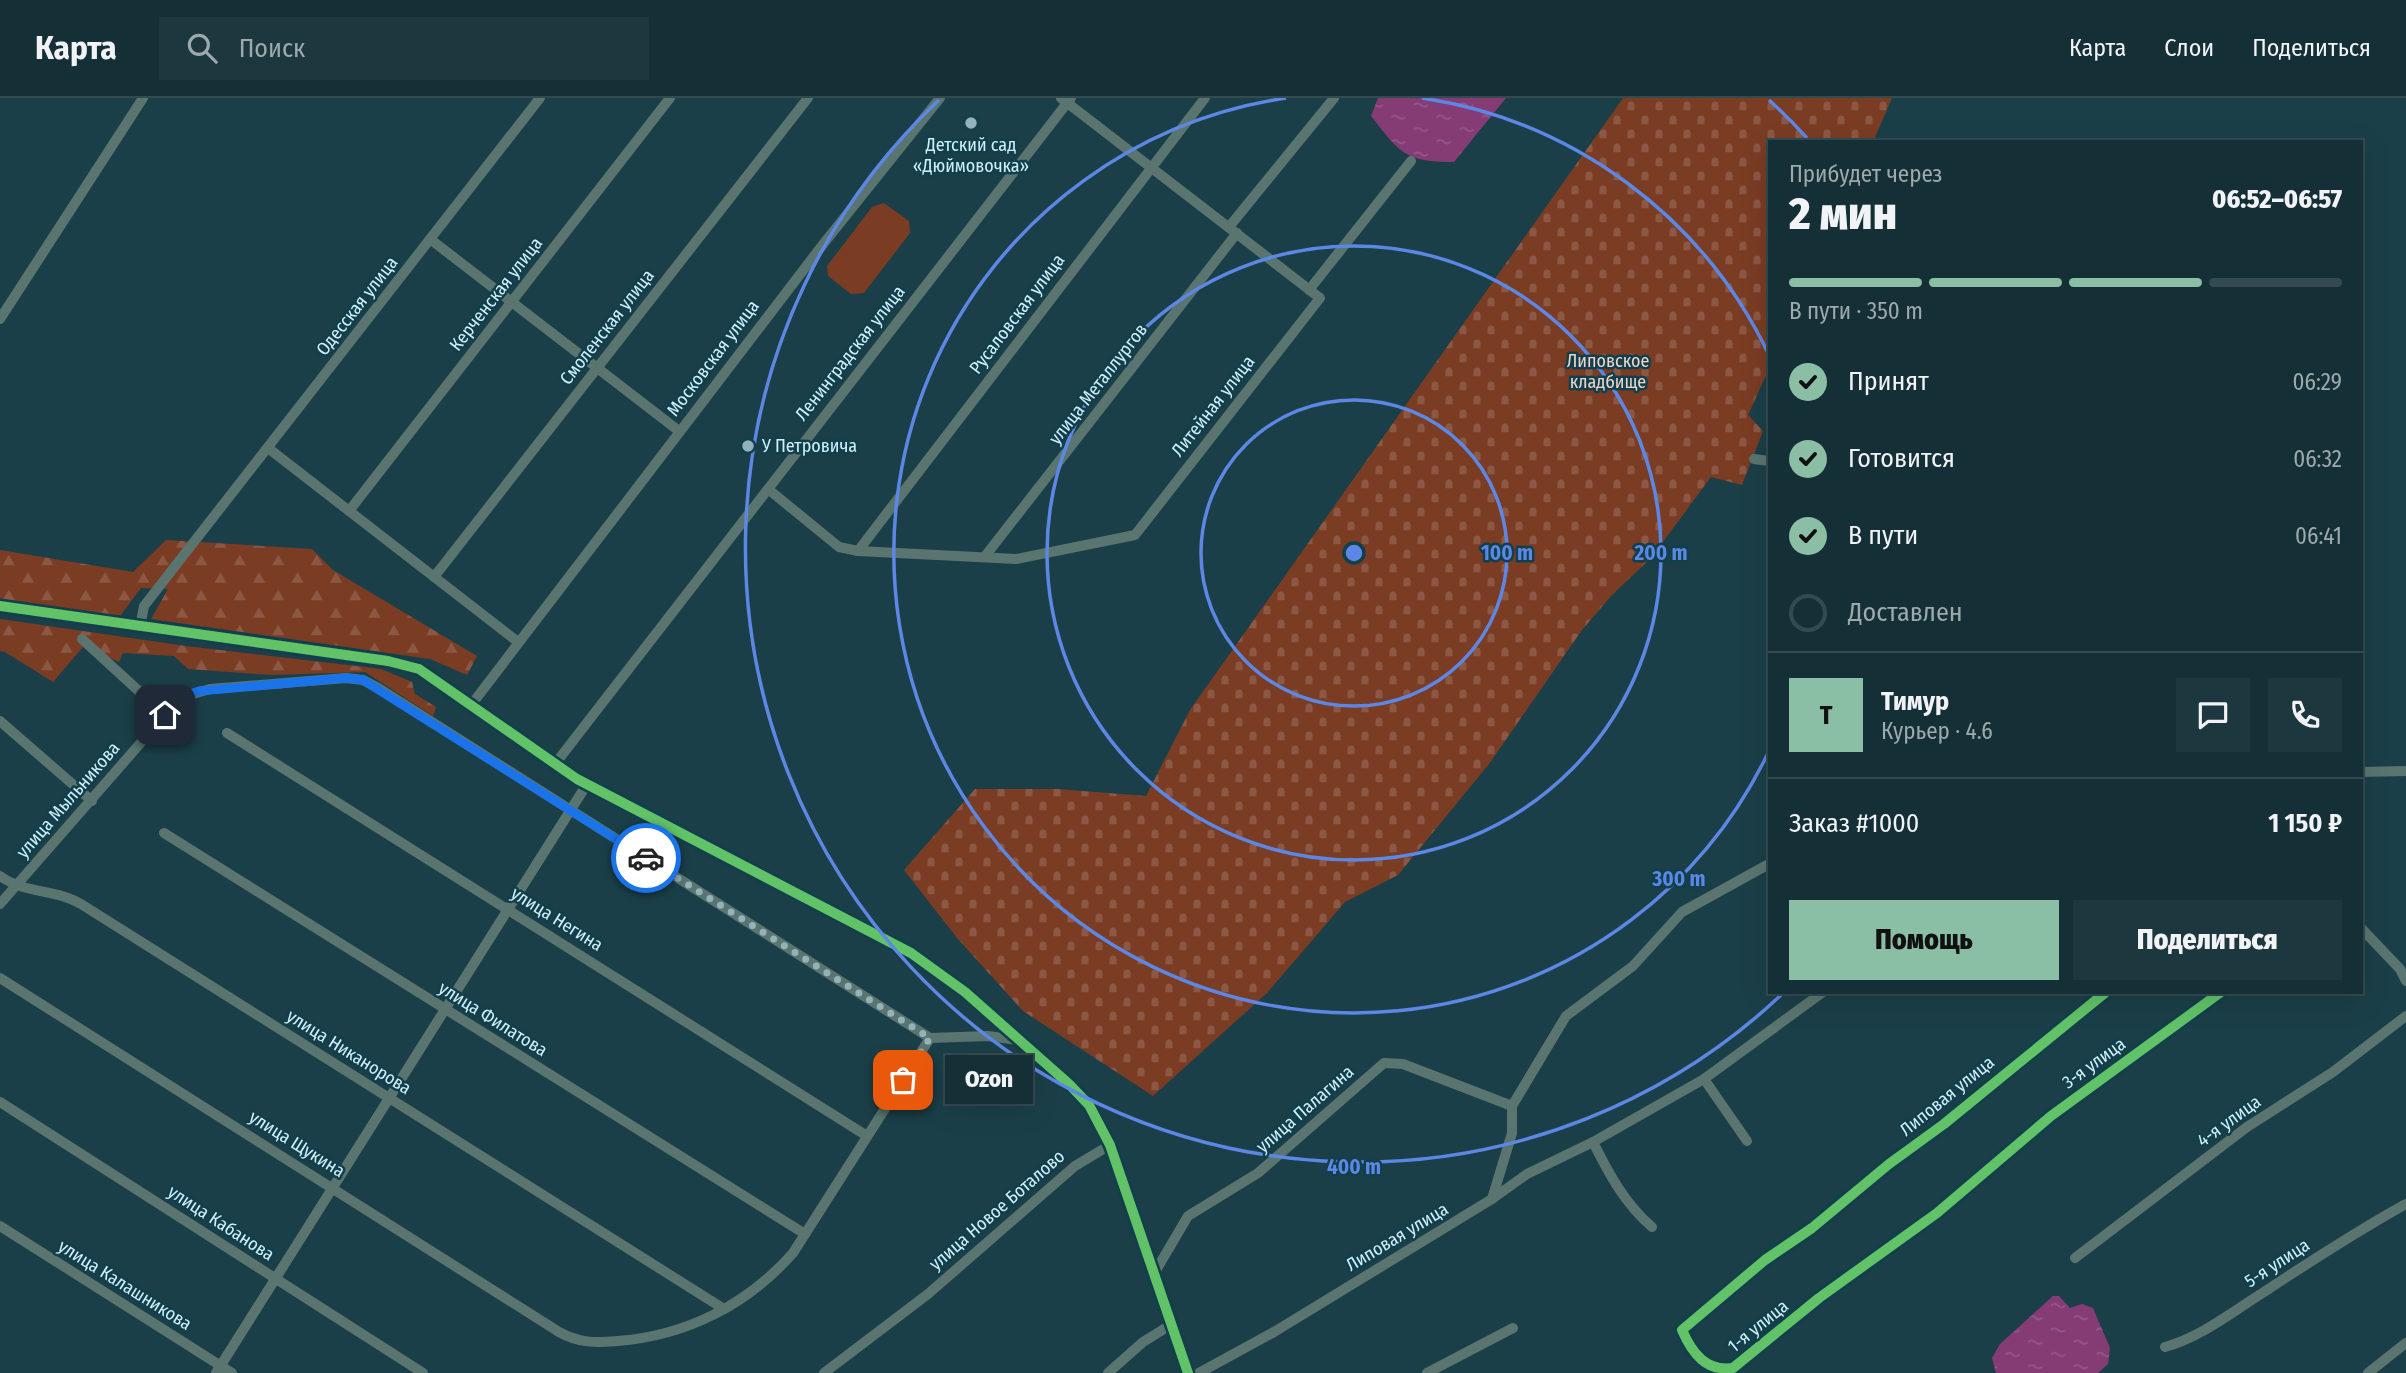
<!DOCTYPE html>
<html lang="ru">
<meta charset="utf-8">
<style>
:root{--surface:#142f36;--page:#1d373e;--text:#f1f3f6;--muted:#9da9ad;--line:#334a51;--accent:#8abfa5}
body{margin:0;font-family:"Fira Sans Condensed",sans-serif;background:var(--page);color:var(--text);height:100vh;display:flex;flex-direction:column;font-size:26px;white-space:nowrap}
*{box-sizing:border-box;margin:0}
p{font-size:23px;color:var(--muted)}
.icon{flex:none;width:38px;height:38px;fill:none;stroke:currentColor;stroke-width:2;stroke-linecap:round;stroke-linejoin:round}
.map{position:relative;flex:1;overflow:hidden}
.sheet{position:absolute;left:1768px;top:42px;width:595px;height:854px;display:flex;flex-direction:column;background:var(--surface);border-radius:0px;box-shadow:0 7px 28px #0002,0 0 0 2px var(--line)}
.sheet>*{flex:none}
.pin{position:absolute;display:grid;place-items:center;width:60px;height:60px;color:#fff;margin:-30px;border-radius:14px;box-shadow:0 4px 10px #0006}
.courier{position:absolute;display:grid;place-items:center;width:70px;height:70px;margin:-35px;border:5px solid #1a73e8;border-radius:50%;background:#fff;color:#222;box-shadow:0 2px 9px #0007}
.bubble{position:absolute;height:49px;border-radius:0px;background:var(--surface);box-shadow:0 7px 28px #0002,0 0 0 2px var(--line);font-size:23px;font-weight:800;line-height:49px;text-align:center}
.headline em{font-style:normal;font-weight:800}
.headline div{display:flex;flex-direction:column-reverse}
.headline{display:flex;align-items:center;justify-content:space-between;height:119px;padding:0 21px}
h1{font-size:46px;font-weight:800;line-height:52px}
.bar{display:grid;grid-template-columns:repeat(4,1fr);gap:10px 7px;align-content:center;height:84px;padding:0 21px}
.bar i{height:9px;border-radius:5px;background:var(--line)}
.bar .current{background:var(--accent)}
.bar p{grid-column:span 4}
.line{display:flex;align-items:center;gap:18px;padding:0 21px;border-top:2px solid var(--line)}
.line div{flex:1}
.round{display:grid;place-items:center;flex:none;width:74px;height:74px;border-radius:0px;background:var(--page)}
ol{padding:0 21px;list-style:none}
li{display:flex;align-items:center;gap:21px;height:77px}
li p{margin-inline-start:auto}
li .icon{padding:7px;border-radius:50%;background:var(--accent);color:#111;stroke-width:4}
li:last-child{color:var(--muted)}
li i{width:38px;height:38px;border:4px solid var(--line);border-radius:50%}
.button{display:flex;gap:14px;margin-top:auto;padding:14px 21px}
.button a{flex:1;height:80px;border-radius:0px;background:var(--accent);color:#111;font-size:28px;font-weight:800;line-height:80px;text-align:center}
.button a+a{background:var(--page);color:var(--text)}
header{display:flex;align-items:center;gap:42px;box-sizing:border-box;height:98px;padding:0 35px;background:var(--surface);border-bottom:2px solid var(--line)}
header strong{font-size:33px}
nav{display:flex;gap:38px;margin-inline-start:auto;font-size:24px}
.search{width:490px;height:63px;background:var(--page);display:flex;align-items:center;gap:18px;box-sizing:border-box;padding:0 24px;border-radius:0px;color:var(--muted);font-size:26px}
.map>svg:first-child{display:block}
.forest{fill:url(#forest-firs)}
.cemetery{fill:url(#cemetery-stones)}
.garden{fill:#7a3c23}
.water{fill:url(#water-ripples)}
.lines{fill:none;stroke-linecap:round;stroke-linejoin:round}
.minor{stroke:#5a756f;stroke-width:10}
.cycleway-casing{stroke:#113f4b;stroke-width:15}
.cycleway{stroke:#61c268;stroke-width:10}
.done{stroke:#93b2bc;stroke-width:7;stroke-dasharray:0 12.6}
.route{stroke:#1a73e8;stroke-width:9}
.ring{fill:none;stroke:#5d87e4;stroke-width:3.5}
.poi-dot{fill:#93b2bc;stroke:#113f4b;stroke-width:2.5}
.labels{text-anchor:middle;stroke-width:5;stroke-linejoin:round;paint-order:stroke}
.poi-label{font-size:18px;fill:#d3f0fa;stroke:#113f4b}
.street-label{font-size:18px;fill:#d3f0fa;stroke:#113f4b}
.park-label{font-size:18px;fill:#f0d5cc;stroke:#113f4b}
.centre{fill:#5d87e4;stroke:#113f4b;stroke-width:3.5}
.ring-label{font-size:21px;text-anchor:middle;font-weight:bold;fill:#5d87e4;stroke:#113f4b;stroke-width:5;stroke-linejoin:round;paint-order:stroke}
</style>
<header>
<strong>Карта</strong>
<div class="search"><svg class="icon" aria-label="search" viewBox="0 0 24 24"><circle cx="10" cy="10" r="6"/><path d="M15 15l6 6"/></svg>Поиск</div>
<nav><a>Карта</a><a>Слои</a><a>Поделиться</a></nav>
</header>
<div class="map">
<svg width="2406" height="1275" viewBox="0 0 2406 1275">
<defs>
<pattern id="forest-firs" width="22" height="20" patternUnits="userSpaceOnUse" patternTransform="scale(1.75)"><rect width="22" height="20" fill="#7a3c23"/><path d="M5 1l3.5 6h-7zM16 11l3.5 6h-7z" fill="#8c5844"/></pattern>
<pattern id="cemetery-stones" width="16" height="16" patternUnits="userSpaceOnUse" patternTransform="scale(1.75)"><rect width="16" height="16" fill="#7a3c23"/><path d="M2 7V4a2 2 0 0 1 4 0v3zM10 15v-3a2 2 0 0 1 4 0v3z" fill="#8c5844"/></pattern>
<pattern id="water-ripples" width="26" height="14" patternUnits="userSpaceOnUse" patternTransform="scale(1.75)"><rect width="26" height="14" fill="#853b73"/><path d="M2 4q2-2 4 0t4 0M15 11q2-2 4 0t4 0" fill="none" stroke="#955888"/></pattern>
</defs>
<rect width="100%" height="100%" fill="#1b3f48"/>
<g class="forest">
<polygon points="166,442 312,451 333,472 477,558 467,577 430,561 151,521 168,491 141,490 120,518 0,501 0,452 133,474"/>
<polygon points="0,521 186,548 381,571 412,584 415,596 436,609 433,618 365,574 271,577 188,571 174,558 123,555 119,564 84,548 53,584 5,554 0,553"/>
</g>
<polygon class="cemetery" points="1623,0 1892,0 1873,44 1769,44 1769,271 1748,317 1763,333 1742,387 1711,379 1651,460 1612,497 1582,532 1489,666 1398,777 1345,804 1267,895 1153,998 1023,913 957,840 904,772 975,691 1057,691 1146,698 1190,612"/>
<polygon class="garden" points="884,105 909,123 910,135 864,195 851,196 828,178 827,168 872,109"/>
<g class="water">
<path d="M1378 0H1506L1454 64C1405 64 1400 55 1371 18Z"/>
<polygon points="2053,1198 2059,1198 2070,1210 2082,1206 2093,1210 2110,1250 2108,1266 2098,1275 1996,1275 1992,1260 2000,1246"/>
</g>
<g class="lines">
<g class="minor">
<polyline points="1229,129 1334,0"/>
<polyline points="430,141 679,333"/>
<polyline points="1309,192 1411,63"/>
<polyline points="0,221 143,0"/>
<polyline points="268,350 518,544"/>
<polyline points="1754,361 1769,363"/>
<polyline points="768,391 839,449 858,453 1016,461 1135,437 1320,200 1061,0"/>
<polyline points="349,413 670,0"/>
<polyline points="858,453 1205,0"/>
<polyline points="986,457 1237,135"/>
<polyline points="434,479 808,0"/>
<polyline points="0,508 388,563 419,571 577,681 911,855 965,894 1069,986 1089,1007 1110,1047 1188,1275"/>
<polyline points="140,529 144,508 540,0"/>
<polyline points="82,541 165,617"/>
<polyline points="472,606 824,145 940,0"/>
<polyline points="0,623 92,703"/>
<polyline points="227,635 867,1038"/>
<polyline points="555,666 1071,0"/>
<polyline points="2361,674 2406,673"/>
<polyline points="164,735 805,1136"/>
<path d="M0 778C24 796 56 791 81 806L724 1211"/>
<polyline points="0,806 165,617 186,598 210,591 346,580 363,582 380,591 930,940"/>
<polyline points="2361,830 2400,871 2406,883"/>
<path d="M0 880 559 1234C579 1245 595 1245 617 1243 686 1238 747 1207 793 1155L930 940"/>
<path d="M2106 894 1944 1026 1889 1066 1812 1130 1765 1162 1682 1232C1692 1255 1706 1274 1733 1270L1819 1200 1937 1115 2051 1018 2221 894"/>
<polyline points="930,940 988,938 1018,942"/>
<polyline points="1704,981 1747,1043"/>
<polyline points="0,1004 423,1275"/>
<path d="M1593 1044C1609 1076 1625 1106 1652 1129"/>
<polyline points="1492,1101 1512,1035 1512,1008 1566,918 1633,868 1682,814 1769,766"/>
<polyline points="0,1128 232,1275"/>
<polyline points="2075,1160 2247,1029 2333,974 2406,918"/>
<polyline points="1155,1174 1188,1118 1258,1075 1384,965 1403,966 1512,1008"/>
<path d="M2165 1249C2201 1239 2232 1214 2264 1194 2311 1163 2357 1133 2406 1106"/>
<polyline points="216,1275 587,686"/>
<polyline points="824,1275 928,1196 1075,1068 1110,1047"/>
<polyline points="1108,1275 1143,1244 1172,1226"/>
<polyline points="1199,1275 1274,1234 1492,1101 1527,1076 1593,1044 1704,981 1823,894"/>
<polyline points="1427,1275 1513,1230"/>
<polyline points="2368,1275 2406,1245"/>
</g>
<defs>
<g id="cycleway">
<polyline points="0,508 388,563 419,571 577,681 911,855 965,894 1069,986 1089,1007 1110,1047 1188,1275"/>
<path d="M2106 894 1944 1026 1889 1066 1812 1130 1765 1162 1682 1232C1692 1255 1706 1274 1733 1270L1819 1200 1937 1115 2051 1018 2221 894"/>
</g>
</defs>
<use href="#cycleway" class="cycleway-casing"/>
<use href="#cycleway" class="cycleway"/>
</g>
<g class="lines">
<polyline class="done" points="646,760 930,940 903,982"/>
<polyline class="route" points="165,617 186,598 199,593 346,580 363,582 646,760"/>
</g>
<g class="ring">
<circle cx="1354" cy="455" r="153"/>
<circle cx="1354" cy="455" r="307"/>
<path d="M1769 653A460 460 0 1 1 1286 0M1422 0A460 460 0 0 1 1769 257"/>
<path d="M1781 897A614 614 0 1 1 939 2M1769 2A614 614 0 0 1 1807 40"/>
</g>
<g class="poi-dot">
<circle cx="971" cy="25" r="7"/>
<circle cx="748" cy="348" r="7"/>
</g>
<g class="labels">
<g class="poi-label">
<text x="971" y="53">Детский сад<tspan x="971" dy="21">«Дюймовочка»</tspan></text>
<text x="762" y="354" text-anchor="start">У Петровича</text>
</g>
<g class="street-label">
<text transform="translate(496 196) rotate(-52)" y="6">Керченская улица</text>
<text transform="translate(357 208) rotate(-52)" y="6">Одесская улица</text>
<text transform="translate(1017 216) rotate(-53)" y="6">Русаловская улица</text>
<text transform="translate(607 229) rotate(-52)" y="6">Смоленская улица</text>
<text transform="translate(850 255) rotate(-52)" y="6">Ленинградская улица</text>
<text transform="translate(713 260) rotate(-53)" y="6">Московская улица</text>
<text transform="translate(1098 286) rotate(-52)" y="6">улица Металлургов</text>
<text transform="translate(1213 308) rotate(-52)" y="6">Литейная улица</text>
<text transform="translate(68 702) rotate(-49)" y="6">улица Мыльникова</text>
<text transform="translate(557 821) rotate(32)" y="6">улица Негина</text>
<text transform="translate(493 921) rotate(32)" y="6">улица Филатова</text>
<text transform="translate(349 954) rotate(32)" y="6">улица Никанорова</text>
<text transform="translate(2094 965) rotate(-36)" y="6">3-я улица</text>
<text transform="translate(1947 998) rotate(-39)" y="6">Липовая улица</text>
<text transform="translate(1305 1011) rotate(-41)" y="6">улица Палагина</text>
<text transform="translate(2229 1023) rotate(-36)" y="6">4-я улица</text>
<text transform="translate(297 1046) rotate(32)" y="6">улица Щукина</text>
<text transform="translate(997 1112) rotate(-41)" y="6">улица Новое Боталово</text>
<text transform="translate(221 1125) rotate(33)" y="6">улица Кабанова</text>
<text transform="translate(1397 1139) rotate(-31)" y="6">Липовая улица</text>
<text transform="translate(2277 1165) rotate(-33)" y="6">5-я улица</text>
<text transform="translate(125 1187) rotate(32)" y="6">улица Калашникова</text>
<text transform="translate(1758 1228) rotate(-39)" y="6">1-я улица</text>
</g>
<g class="park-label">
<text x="1608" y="269">Липовское<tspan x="1608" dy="21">кладбище</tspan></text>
</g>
</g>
<circle cx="1354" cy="455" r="10" class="centre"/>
<g class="ring-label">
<text x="1507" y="462">100 m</text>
<text x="1661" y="462">200 m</text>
<text x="1679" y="788">300 m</text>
<text x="1354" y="1076">400 m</text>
</g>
</svg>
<div class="pin" style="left:903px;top:982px;background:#ea580c"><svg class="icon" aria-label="bag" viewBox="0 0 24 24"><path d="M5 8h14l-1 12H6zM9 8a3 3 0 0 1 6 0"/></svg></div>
<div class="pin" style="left:165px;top:617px;background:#1f2937"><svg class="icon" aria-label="home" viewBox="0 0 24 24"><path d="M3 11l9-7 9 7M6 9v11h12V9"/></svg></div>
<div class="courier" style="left:646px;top:760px"><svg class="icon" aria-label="car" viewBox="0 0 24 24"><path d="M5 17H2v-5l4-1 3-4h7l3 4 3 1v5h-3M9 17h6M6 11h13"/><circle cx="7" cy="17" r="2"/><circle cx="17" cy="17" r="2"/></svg></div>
<div class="bubble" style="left:945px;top:957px;width:88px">Ozon</div>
<section class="sheet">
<div class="headline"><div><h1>2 мин</h1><p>Прибудет через</p></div><em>06:52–06:57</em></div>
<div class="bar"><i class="current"></i><i class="current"></i><i class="current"></i><i></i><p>В пути · 350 m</p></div>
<ol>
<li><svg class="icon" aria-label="check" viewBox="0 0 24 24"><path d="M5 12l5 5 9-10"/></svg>Принят<p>06:29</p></li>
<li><svg class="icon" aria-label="check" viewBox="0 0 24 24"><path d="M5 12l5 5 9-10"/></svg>Готовится<p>06:32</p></li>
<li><svg class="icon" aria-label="check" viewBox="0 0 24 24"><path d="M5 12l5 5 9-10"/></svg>В пути<p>06:41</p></li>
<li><i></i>Доставлен</li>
</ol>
<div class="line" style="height:126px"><b class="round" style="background:var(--accent);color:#111">Т</b><div><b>Тимур</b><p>Курьер · 4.6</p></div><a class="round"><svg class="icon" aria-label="chat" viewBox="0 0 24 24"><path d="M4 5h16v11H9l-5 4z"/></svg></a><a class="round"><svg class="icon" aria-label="phone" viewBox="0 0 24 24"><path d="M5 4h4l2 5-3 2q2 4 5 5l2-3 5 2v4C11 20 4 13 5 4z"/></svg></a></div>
<div class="line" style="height:91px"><div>Заказ #1000</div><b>1 150 ₽</b></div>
<div class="button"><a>Помощь</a><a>Поделиться</a></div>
</section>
</div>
